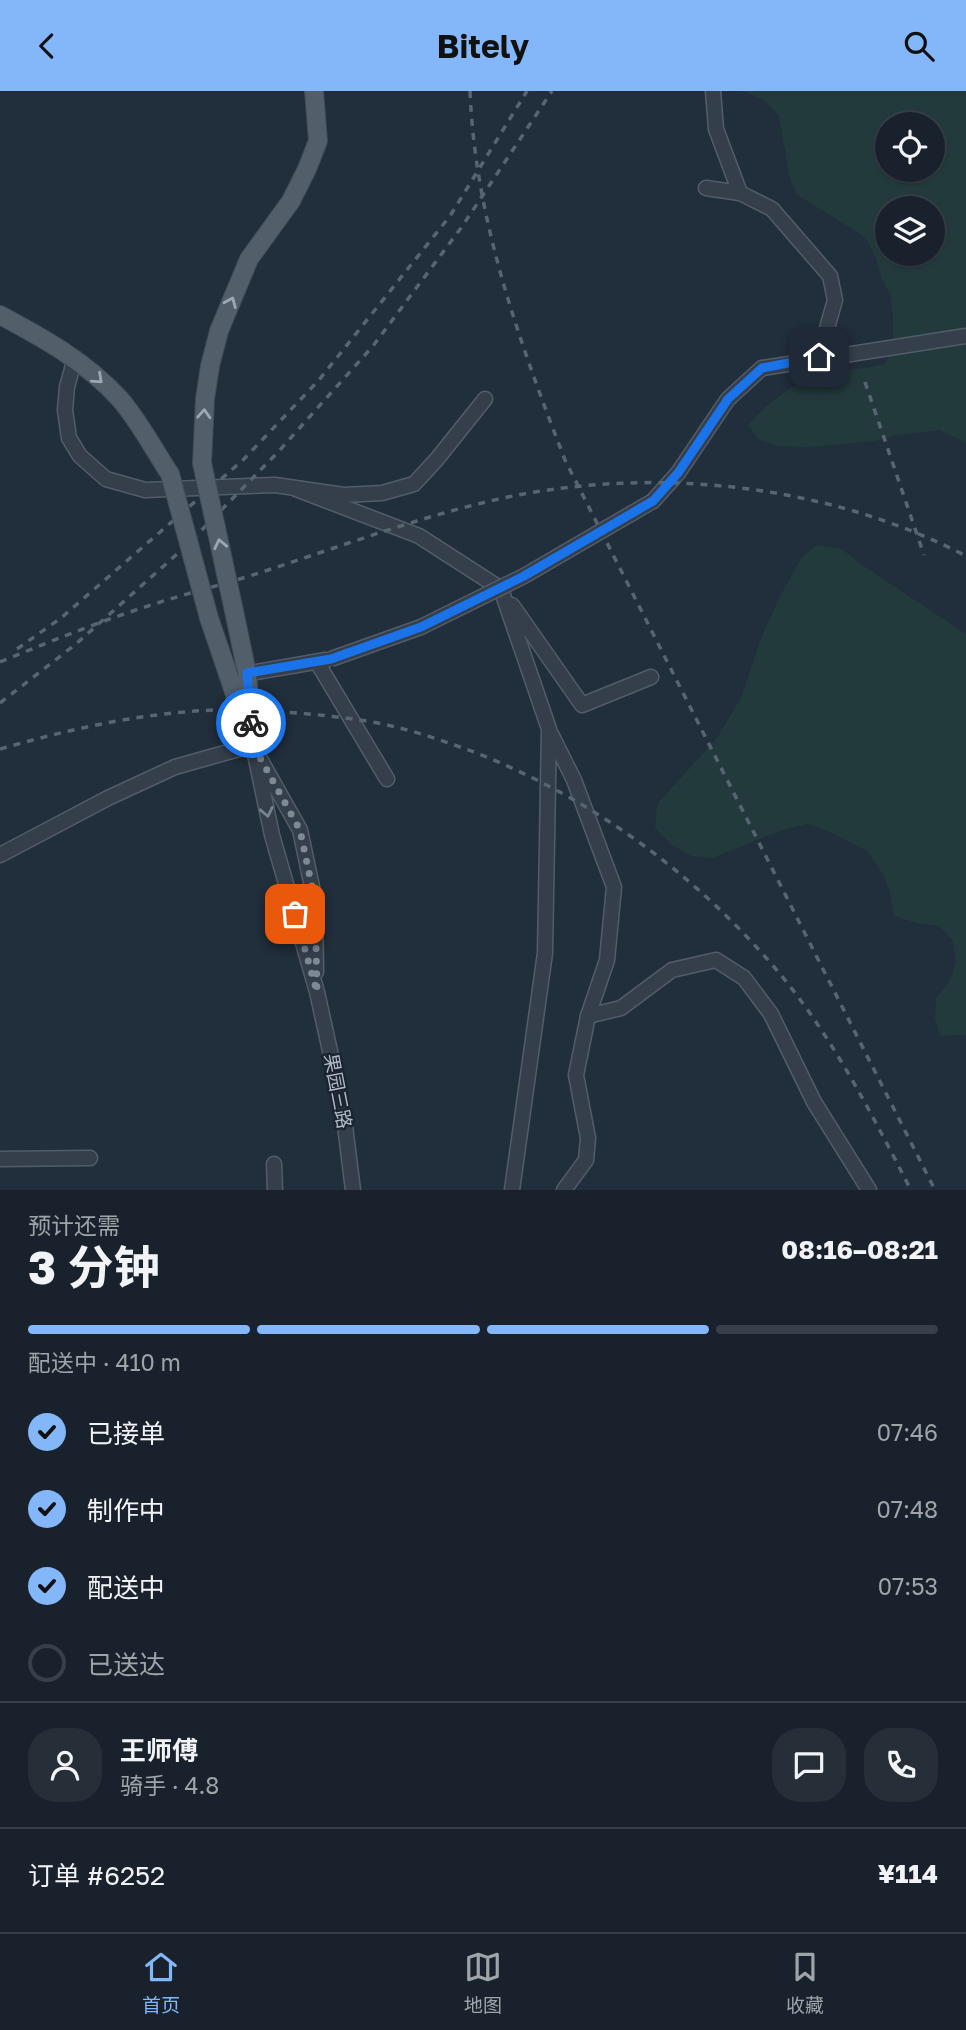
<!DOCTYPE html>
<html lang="zh">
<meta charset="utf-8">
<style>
:root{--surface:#19222c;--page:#262f38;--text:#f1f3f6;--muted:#9fa4a9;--line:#373f48;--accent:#83b7f9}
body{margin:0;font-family:"Golos Text","Noto Sans SC",sans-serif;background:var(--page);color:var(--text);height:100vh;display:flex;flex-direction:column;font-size:26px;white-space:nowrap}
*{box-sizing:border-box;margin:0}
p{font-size:23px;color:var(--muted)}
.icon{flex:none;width:38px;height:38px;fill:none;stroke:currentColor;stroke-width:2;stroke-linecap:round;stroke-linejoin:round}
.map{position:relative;height:1099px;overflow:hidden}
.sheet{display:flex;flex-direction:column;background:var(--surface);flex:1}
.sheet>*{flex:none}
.fabs{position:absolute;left:875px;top:21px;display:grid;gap:14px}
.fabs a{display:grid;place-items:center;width:70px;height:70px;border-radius:50%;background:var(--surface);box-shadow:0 2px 5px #0004,0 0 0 2px var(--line);font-size:35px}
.pin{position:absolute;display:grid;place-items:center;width:60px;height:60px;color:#fff;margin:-30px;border-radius:14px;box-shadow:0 4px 10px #0006}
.courier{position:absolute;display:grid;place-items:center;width:70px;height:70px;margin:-35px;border:5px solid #1a73e8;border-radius:50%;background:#fff;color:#222;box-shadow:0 2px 9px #0007}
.overview em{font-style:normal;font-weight:700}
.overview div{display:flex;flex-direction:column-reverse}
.overview{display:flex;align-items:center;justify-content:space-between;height:119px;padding:0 28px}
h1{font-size:46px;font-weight:700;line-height:52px}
.bar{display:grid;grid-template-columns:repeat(4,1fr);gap:10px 7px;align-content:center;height:84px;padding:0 28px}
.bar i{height:9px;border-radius:5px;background:var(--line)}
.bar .selected{background:var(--accent)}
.bar p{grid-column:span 4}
.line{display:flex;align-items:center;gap:18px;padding:0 28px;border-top:2px solid var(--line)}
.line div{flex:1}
.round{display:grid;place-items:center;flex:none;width:74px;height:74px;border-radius:28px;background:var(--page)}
ol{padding:0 28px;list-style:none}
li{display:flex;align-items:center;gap:21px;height:77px}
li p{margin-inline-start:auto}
li .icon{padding:7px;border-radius:50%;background:var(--accent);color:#111;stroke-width:4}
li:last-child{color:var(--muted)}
li i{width:38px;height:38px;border:4px solid var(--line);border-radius:50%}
header{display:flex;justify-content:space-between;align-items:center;height:91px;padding:0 28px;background:var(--accent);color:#111;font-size:32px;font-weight:700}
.dock{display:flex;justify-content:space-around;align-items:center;height:98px;border-top:2px solid var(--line);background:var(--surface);font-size:19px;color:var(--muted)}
.dock a{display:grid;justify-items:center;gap:4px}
.dock .selected{color:var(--accent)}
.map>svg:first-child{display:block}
.green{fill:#233a3c;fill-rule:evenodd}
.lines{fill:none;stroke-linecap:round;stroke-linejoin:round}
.minor-casing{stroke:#535d69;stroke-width:17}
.major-casing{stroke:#414b57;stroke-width:20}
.minor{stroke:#353f4b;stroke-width:14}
.major{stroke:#535e6b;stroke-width:18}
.rail{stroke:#576472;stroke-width:3.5;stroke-dasharray:7 7;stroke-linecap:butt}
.minor-bridge-casing{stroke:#535d69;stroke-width:17;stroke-linecap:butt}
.major-bridge-casing{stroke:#414b57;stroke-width:20;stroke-linecap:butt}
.minor-bridge{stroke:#353f4b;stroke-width:14}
.major-bridge{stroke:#535e6b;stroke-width:18}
.oneway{stroke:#9da8b5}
.oneway2{stroke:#79838f}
.done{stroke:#7e8996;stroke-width:7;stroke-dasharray:0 12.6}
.route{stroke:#1a73e8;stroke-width:9}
.labels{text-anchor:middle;stroke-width:5;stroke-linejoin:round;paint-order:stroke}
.street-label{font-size:19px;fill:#b0bac7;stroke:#1b2430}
</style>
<header><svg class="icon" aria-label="back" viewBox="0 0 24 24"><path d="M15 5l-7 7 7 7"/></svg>Bitely<svg class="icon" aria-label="search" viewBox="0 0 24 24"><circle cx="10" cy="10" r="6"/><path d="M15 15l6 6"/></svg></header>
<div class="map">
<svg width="966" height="1099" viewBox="0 0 966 1099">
<rect width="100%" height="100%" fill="#212e3b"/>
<g class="green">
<path d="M744 0H966V352L940 339 898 344 874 350 809 356 779 355 759 349 748 334C768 310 798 289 830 282 847 278 866 278 884 273L893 258V226L890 203 881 187 876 167 865 146 796 103 789 84 779 25 765 10ZM887 33H933V79H887ZM887 117H933V163H887Z"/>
<polygon points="817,454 842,458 859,472 966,543 966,944 940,945 935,928 936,907 950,890 956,870 953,850 939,835 917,832 894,825 891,805 884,785 867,760 830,741 807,733 782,739 712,767 691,765 672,754 655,737 657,713 717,647 741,607 761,547 780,505 802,466"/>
</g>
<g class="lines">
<defs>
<g id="minor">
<polyline points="713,0 716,38 740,102"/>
<polyline points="706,97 740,102 772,118 830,185 835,209 819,266"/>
<polyline points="75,267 67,296 65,319 69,347 80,365 106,388 145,399 275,394 344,404 382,402 414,393 437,368 485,308"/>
<polyline points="296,398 419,445 501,498 549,638 545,862 512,1099"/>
<polyline points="653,410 678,382 728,308 762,277 966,245"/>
<polyline points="512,514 582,614 651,586"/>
<polyline points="317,571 387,688"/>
<polyline points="239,584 326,569"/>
<polyline points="551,643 574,689 614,796 607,869 588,925 576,984 588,1047 586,1069 564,1099"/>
<polyline points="253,654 272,744 317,901 343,1019 353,1099"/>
<polyline points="260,668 300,739 315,810 316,881"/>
<polyline points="0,764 108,707 175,676 253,654"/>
<polyline points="588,925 621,917 672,879 716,869 744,887 771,923 814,1011 869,1099"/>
<polyline points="0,1068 90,1067"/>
<polyline points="274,1073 275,1099"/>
</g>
<g id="major">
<path d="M0 224C43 247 85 270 119 307 138 328 154 359 170 383"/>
<polyline points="202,372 205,308 210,275 219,240 249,168 291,110 307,78 318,50 314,0"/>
<polyline points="234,520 247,582 253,654"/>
<polyline points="209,527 245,633"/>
</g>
</defs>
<use href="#minor" class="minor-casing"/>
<use href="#major" class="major-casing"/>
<use href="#minor" class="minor"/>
<use href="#major" class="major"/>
<g class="rail">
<path d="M470 0C475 128 519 250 565 369L935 1099"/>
<polyline points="865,291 924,464"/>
<polyline points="17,558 61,527 243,369 319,289 450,125 527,0"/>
<path d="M0 571C49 551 98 531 148 515 187 502 226 493 265 480 348 453 432 421 518 404 665 376 832 395 966 465"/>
<polyline points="0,612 76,553 185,456 279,360 373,255 461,137 552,0"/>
<path d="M0 658C70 638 141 622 215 619 232 618 249 620 266 620 301 622 337 625 372 631 407 637 441 649 474 661 594 708 697 784 780 883 834 948 872 1024 911 1099"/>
</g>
<defs>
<polyline id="minor-bridge" points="331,568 421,536 524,485 653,410"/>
<g id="major-bridge">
<polyline points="202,372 234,520"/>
<polyline points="170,383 209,527"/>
</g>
</defs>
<use href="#minor-bridge" class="minor-bridge-casing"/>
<use href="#major-bridge" class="major-bridge-casing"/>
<use href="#minor-bridge" class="minor-bridge"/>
<use href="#major-bridge" class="major-bridge"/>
</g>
<defs><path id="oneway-chevron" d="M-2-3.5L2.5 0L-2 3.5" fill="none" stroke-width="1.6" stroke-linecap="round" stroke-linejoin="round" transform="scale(1.75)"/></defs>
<g class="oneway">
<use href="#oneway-chevron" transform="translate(231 211) rotate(-67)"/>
<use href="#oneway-chevron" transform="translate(98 288) rotate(42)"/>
<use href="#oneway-chevron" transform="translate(204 323) rotate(-87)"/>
<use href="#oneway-chevron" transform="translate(220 453) rotate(-102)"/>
</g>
<use class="oneway2" href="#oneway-chevron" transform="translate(267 721) rotate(78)"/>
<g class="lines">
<polyline class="done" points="251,632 253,654 300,739 315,810 317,901 295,823"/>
<polyline class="route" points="251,632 247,582 331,568 421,536 524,485 653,410 678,382 728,308 762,277 819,266"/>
</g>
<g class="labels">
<g class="street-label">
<text transform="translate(338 1000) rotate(79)" y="7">果园三路</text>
</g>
</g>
</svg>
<div class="fabs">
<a><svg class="icon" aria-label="locate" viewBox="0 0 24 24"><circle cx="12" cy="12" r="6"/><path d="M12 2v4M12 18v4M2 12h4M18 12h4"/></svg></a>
<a><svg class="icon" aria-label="layers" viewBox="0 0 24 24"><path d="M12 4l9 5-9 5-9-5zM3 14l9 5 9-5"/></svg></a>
</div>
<div class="pin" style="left:295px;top:823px;background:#ea580c"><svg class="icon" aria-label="bag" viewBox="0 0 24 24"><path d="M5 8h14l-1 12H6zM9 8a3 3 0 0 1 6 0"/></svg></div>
<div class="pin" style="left:819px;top:266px;background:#1f2937"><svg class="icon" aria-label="home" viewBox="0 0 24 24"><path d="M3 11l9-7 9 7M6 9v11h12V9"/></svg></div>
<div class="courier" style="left:251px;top:632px"><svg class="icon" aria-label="bike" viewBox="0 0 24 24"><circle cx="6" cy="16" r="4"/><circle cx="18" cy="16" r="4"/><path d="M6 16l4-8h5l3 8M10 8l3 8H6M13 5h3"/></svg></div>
</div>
<section class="sheet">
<div class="overview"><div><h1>3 分钟</h1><p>预计还需</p></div><em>08:16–08:21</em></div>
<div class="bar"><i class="selected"></i><i class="selected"></i><i class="selected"></i><i></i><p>配送中 · 410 m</p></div>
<ol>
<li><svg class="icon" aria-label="check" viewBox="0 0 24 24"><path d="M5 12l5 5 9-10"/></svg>已接单<p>07:46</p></li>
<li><svg class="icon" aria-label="check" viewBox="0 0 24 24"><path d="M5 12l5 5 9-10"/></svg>制作中<p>07:48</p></li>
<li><svg class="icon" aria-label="check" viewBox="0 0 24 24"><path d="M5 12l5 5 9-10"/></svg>配送中<p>07:53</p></li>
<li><i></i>已送达</li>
</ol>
<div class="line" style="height:126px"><a class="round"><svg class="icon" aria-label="person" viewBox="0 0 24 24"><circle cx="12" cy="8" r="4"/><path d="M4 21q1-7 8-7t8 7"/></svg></a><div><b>王师傅</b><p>骑手 · 4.8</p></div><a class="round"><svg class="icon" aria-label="chat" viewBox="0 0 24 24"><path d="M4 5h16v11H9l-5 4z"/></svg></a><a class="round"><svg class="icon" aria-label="phone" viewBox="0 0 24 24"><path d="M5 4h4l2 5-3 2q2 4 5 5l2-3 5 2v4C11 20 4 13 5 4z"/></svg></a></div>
<div class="line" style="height:91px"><div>订单 #6252</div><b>¥114</b></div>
</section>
<nav class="dock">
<a class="selected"><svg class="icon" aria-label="home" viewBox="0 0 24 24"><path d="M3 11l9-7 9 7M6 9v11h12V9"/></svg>首页</a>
<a><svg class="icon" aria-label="map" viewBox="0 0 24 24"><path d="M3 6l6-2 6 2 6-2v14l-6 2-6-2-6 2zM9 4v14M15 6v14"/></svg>地图</a>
<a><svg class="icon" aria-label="saved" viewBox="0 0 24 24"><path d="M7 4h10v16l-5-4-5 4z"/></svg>收藏</a>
</nav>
